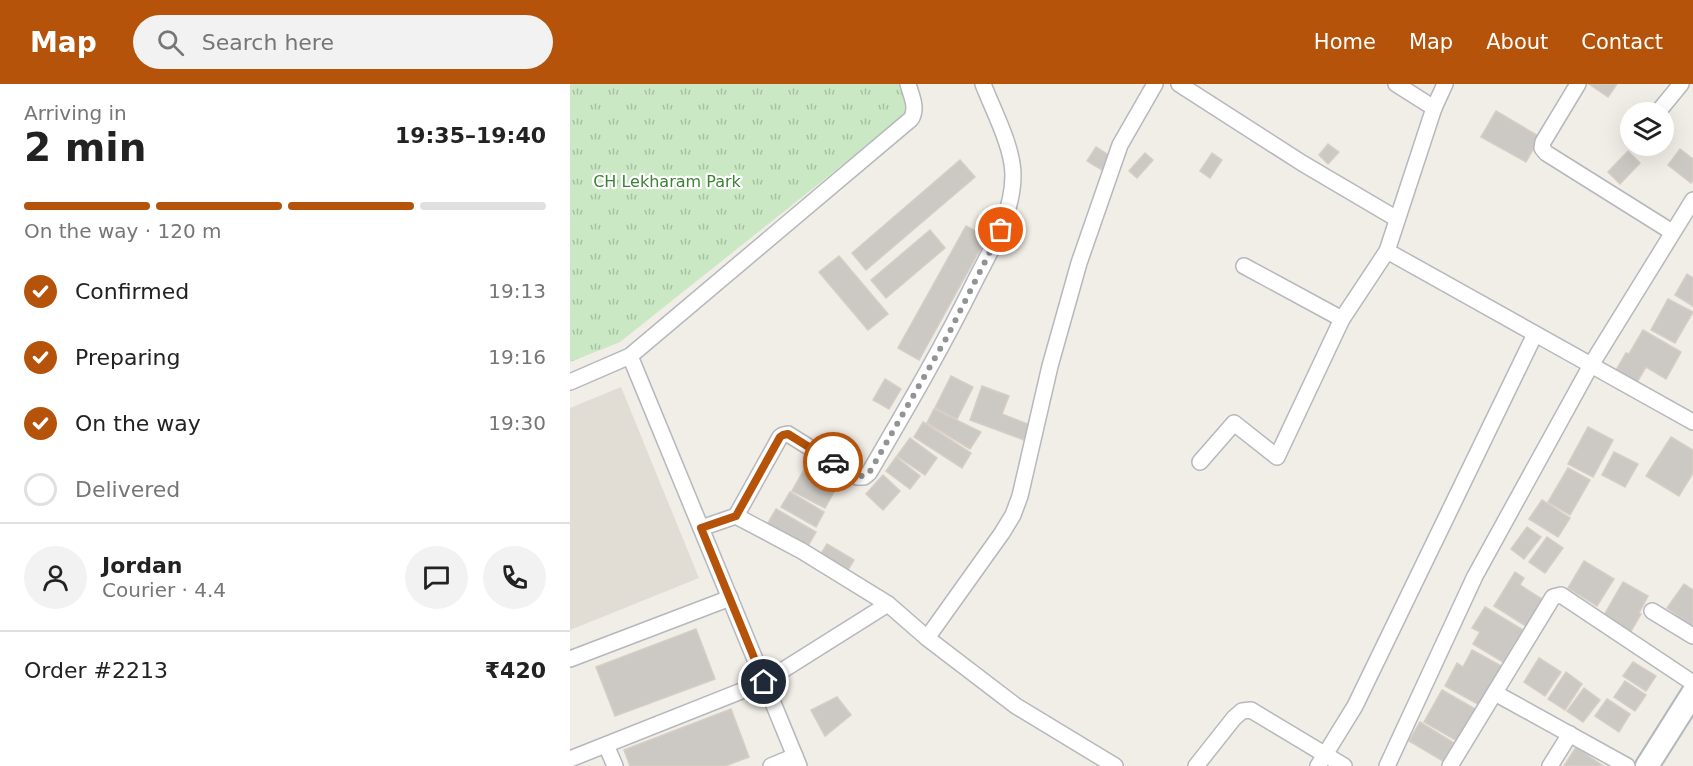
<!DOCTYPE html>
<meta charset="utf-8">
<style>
:root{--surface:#fff;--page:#f2f2f2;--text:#222;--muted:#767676;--line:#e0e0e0;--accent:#b45309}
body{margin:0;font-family:"DejaVu Sans",sans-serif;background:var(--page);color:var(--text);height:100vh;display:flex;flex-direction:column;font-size:22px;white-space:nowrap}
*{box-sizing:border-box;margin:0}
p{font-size:20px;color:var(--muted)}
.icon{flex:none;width:33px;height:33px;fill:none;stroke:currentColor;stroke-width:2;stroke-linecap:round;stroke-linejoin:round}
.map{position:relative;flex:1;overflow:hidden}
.side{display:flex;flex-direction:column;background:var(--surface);width:570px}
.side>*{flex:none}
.controls{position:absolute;left:1050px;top:18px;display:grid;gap:12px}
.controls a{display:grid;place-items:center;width:54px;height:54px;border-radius:50%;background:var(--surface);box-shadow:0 6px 24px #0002;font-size:30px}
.pin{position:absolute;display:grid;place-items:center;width:51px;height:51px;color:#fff;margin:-26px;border:3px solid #fff;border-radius:50%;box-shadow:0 2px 6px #0007}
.courier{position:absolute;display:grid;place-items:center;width:60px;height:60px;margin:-30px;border:4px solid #b45309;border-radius:50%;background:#fff;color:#222;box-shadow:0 2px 8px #0007}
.summary em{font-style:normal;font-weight:700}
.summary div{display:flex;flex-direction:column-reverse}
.summary{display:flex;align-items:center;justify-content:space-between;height:102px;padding:0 24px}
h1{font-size:39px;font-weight:700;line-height:45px}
.bar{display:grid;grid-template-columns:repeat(4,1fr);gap:9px 6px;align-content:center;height:72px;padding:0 24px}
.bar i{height:8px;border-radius:4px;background:var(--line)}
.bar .active{background:var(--accent)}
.bar p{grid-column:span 4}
.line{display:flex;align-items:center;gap:15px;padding:0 24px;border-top:2px solid var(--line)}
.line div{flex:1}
.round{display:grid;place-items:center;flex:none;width:63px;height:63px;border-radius:32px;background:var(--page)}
ol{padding:0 24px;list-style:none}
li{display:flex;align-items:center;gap:18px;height:66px}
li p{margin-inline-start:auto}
li .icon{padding:6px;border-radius:50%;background:var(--accent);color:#fff;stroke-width:4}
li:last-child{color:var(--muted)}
li i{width:33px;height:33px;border:3px solid var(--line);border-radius:50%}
header{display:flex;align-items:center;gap:36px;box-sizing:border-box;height:84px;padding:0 30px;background:var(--accent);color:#fff}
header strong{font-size:28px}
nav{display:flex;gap:33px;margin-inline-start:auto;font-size:21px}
.search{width:420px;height:54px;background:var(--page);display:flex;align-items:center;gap:15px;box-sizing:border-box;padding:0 21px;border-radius:33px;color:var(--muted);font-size:22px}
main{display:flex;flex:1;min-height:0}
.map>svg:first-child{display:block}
.education{fill:#e1ddd5}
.grass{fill:url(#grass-tufts)}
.building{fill:#ccc8c3;stroke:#d6cec5;stroke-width:1.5}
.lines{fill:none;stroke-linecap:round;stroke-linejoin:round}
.street-casing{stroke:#b5b8bc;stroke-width:18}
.secondary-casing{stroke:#b3b8bc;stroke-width:26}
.street{stroke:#fff;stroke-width:15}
.secondary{stroke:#fff;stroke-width:22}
.done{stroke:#929494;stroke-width:6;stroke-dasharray:0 10.8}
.route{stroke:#b45309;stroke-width:8}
.labels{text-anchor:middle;stroke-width:4.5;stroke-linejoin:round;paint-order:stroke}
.park-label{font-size:16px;fill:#3b8233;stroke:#fff}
</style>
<header>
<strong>Map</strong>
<div class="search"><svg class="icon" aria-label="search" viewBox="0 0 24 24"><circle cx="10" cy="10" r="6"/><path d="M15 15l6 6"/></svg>Search here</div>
<nav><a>Home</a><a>Map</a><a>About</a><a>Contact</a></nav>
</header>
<main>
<section class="side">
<div class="summary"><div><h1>2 min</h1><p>Arriving in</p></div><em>19:35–19:40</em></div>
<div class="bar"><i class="active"></i><i class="active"></i><i class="active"></i><i></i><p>On the way · 120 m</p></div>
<ol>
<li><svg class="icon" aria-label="check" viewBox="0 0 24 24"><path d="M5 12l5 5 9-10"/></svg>Confirmed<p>19:13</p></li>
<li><svg class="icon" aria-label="check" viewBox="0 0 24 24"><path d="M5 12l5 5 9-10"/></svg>Preparing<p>19:16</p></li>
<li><svg class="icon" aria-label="check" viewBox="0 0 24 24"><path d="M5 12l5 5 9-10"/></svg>On the way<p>19:30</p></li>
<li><i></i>Delivered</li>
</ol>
<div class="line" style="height:108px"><a class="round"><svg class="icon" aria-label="person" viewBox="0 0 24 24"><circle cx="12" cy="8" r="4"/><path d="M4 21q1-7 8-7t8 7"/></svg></a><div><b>Jordan</b><p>Courier · 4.4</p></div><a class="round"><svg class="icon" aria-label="chat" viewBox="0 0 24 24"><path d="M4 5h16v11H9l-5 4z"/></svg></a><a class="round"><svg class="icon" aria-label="phone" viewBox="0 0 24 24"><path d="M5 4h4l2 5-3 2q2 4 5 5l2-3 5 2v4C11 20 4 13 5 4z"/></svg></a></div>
<div class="line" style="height:78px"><div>Order #2213</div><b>₹420</b></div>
</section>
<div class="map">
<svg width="1123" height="682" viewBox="0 0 1123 682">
<defs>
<pattern id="grass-tufts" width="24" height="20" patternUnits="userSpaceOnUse" patternTransform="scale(1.5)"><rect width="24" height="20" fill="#cae8c4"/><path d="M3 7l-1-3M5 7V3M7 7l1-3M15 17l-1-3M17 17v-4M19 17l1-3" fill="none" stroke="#a7c0a3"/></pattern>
</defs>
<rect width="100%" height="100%" fill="#f1ede7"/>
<polygon class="education" points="51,303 129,494 0,546 0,324"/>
<polygon class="grass" points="0,0 332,0 344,24 50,258 0,278"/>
<g class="building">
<polygon points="1019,0 1047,0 1038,13"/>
<polygon points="926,27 970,53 956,78 911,53"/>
<polygon points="758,60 769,68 758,80 749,71"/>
<polygon points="526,63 540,72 532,86 517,77"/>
<polygon points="1110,65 1123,75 1123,96 1121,99 1098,81"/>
<polygon points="1058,67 1070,79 1050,100 1038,88"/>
<polygon points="575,69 583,76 567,94 559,87"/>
<polygon points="642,69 652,76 640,94 630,87"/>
<polygon points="390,76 405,93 296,186 282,169"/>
<polygon points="396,142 417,153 349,276 328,264"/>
<polygon points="360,146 375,164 316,214 301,196"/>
<polygon points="269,172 318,230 298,246 249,188"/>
<polygon points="1117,190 1123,194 1123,222 1105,211"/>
<polygon points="1098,215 1123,228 1105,259 1081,246"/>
<polygon points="1073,246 1111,268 1096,295 1076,283 1066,300 1045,288 1056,269 1059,270"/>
<polygon points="381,292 403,303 387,335 365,324"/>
<polygon points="315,295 331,305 319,325 303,316"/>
<polygon points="412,302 439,312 432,330 460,341 454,356 400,336"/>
<polygon points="364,325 411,348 400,365 357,339"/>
<polygon points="353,338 401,369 392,384 344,353"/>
<polygon points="1018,343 1043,356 1023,393 998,380"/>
<polygon points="1101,353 1123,366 1123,389 1109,412 1076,392"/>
<polygon points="340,354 367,374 355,391 327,372"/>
<polygon points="1044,368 1068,380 1055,403 1032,391"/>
<polygon points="326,373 350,392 340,405 316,387"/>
<polygon points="236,382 269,399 255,424 222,407"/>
<polygon points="998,384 1020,396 1000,431 978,418"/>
<polygon points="313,391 330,407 313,426 296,410"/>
<polygon points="220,408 254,428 246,443 211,423"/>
<polygon points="972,416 1000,434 988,453 959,435"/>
<polygon points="206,425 246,448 235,467 195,444"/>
<polygon points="957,443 971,453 954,475 941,465"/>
<polygon points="977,453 993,464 975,489 959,478"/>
<polygon points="257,460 284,476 276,489 249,473"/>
<polygon points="1014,477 1044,495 1027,522 998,504"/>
<polygon points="945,488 954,494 950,501 975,517 959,544 924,522"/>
<polygon points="1053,498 1078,512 1069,529 1071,530 1060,549 1033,533"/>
<polygon points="1114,500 1123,506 1123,543 1097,524"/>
<polygon points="915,523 953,546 933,578 903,560 910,548 902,544"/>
<polygon points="126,545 145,595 45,632 26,583"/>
<polygon points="902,566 935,584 913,623 875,602 887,579 893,583"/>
<polygon points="969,574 991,588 975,612 954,598"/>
<polygon points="1063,578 1086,592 1076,607 1053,592"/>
<polygon points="996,588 1012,600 995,626 978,615"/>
<polygon points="1055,597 1076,611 1065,627 1044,613"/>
<polygon points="1014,604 1030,616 1013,638 997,627"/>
<polygon points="872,606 907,626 889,658 854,638"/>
<polygon points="267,613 281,631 255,652 241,626"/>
<polygon points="1037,615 1060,630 1049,648 1025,632"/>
<polygon points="161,625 179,673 155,682 60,682 54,666"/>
<polygon points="850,638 884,659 873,677 839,657"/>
<polygon points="1006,663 1033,682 994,682"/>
</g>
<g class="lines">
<defs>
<g id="street">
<polyline points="609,0 732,79 827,135"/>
<polyline points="826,0 864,24"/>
<polyline points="1008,0 973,58 972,64 976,69 1102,148"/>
<polyline points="1088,28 1111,0"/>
<polyline points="817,167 1123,338"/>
<polyline points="674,182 772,235"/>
<polyline points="60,272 229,682"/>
<path d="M0 298 60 272 341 35C348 24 341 11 338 0"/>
<polyline points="630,378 664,339 707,373 772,235 817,167 864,24 875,0"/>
<polyline points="166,432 232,467 318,520 357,554 446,622 545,682"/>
<path d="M131 444 166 432 210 353 213 351 218 350 287 393H294L299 389C335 327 371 266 403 201 420 167 443 131 443 91 443 63 423 26 413 0"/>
<polyline points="1082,527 1123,552"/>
<polyline points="357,554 432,449 443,431 450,412 480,282 509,179 550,61 585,0"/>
<polyline points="0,575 160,514"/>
<polyline points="925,609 1057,682"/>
<polyline points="36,661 45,682"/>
<polyline points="0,675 194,598 318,520"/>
<polyline points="201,682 225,672"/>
<polyline points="626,682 664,634 672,627 681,626 774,682"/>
<polyline points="748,682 785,622 965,250"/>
<polyline points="817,682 905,492 1021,281 1123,116"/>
<polyline points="880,682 983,513 991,511 1123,599"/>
<polyline points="980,682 1000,650"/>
</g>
<polyline id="secondary" points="1077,682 1123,609"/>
</defs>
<use href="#street" class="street-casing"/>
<use href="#secondary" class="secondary-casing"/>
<use href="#street" class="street"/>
<use href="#secondary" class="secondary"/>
</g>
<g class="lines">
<path class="done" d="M263 378C274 385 287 398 299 389L377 253 431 146"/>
<polyline class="route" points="194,598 131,444 166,432 210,353 213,351 218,350 263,378"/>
</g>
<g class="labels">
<g class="park-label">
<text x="97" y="103">CH Lekharam Park</text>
</g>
</g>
</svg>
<div class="controls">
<a><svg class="icon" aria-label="layers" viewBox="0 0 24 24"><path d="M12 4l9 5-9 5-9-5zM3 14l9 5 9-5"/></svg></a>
</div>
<div class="pin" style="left:431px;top:146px;background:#ea580c"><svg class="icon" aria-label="bag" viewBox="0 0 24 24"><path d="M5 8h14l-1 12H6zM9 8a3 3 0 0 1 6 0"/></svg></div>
<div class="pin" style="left:194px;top:598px;background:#1f2937"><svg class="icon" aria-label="home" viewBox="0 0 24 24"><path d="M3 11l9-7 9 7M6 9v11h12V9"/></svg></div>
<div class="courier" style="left:263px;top:378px"><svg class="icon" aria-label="car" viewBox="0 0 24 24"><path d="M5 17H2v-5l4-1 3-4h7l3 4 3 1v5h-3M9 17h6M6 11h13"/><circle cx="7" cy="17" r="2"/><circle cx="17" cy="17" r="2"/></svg></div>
</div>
</main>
